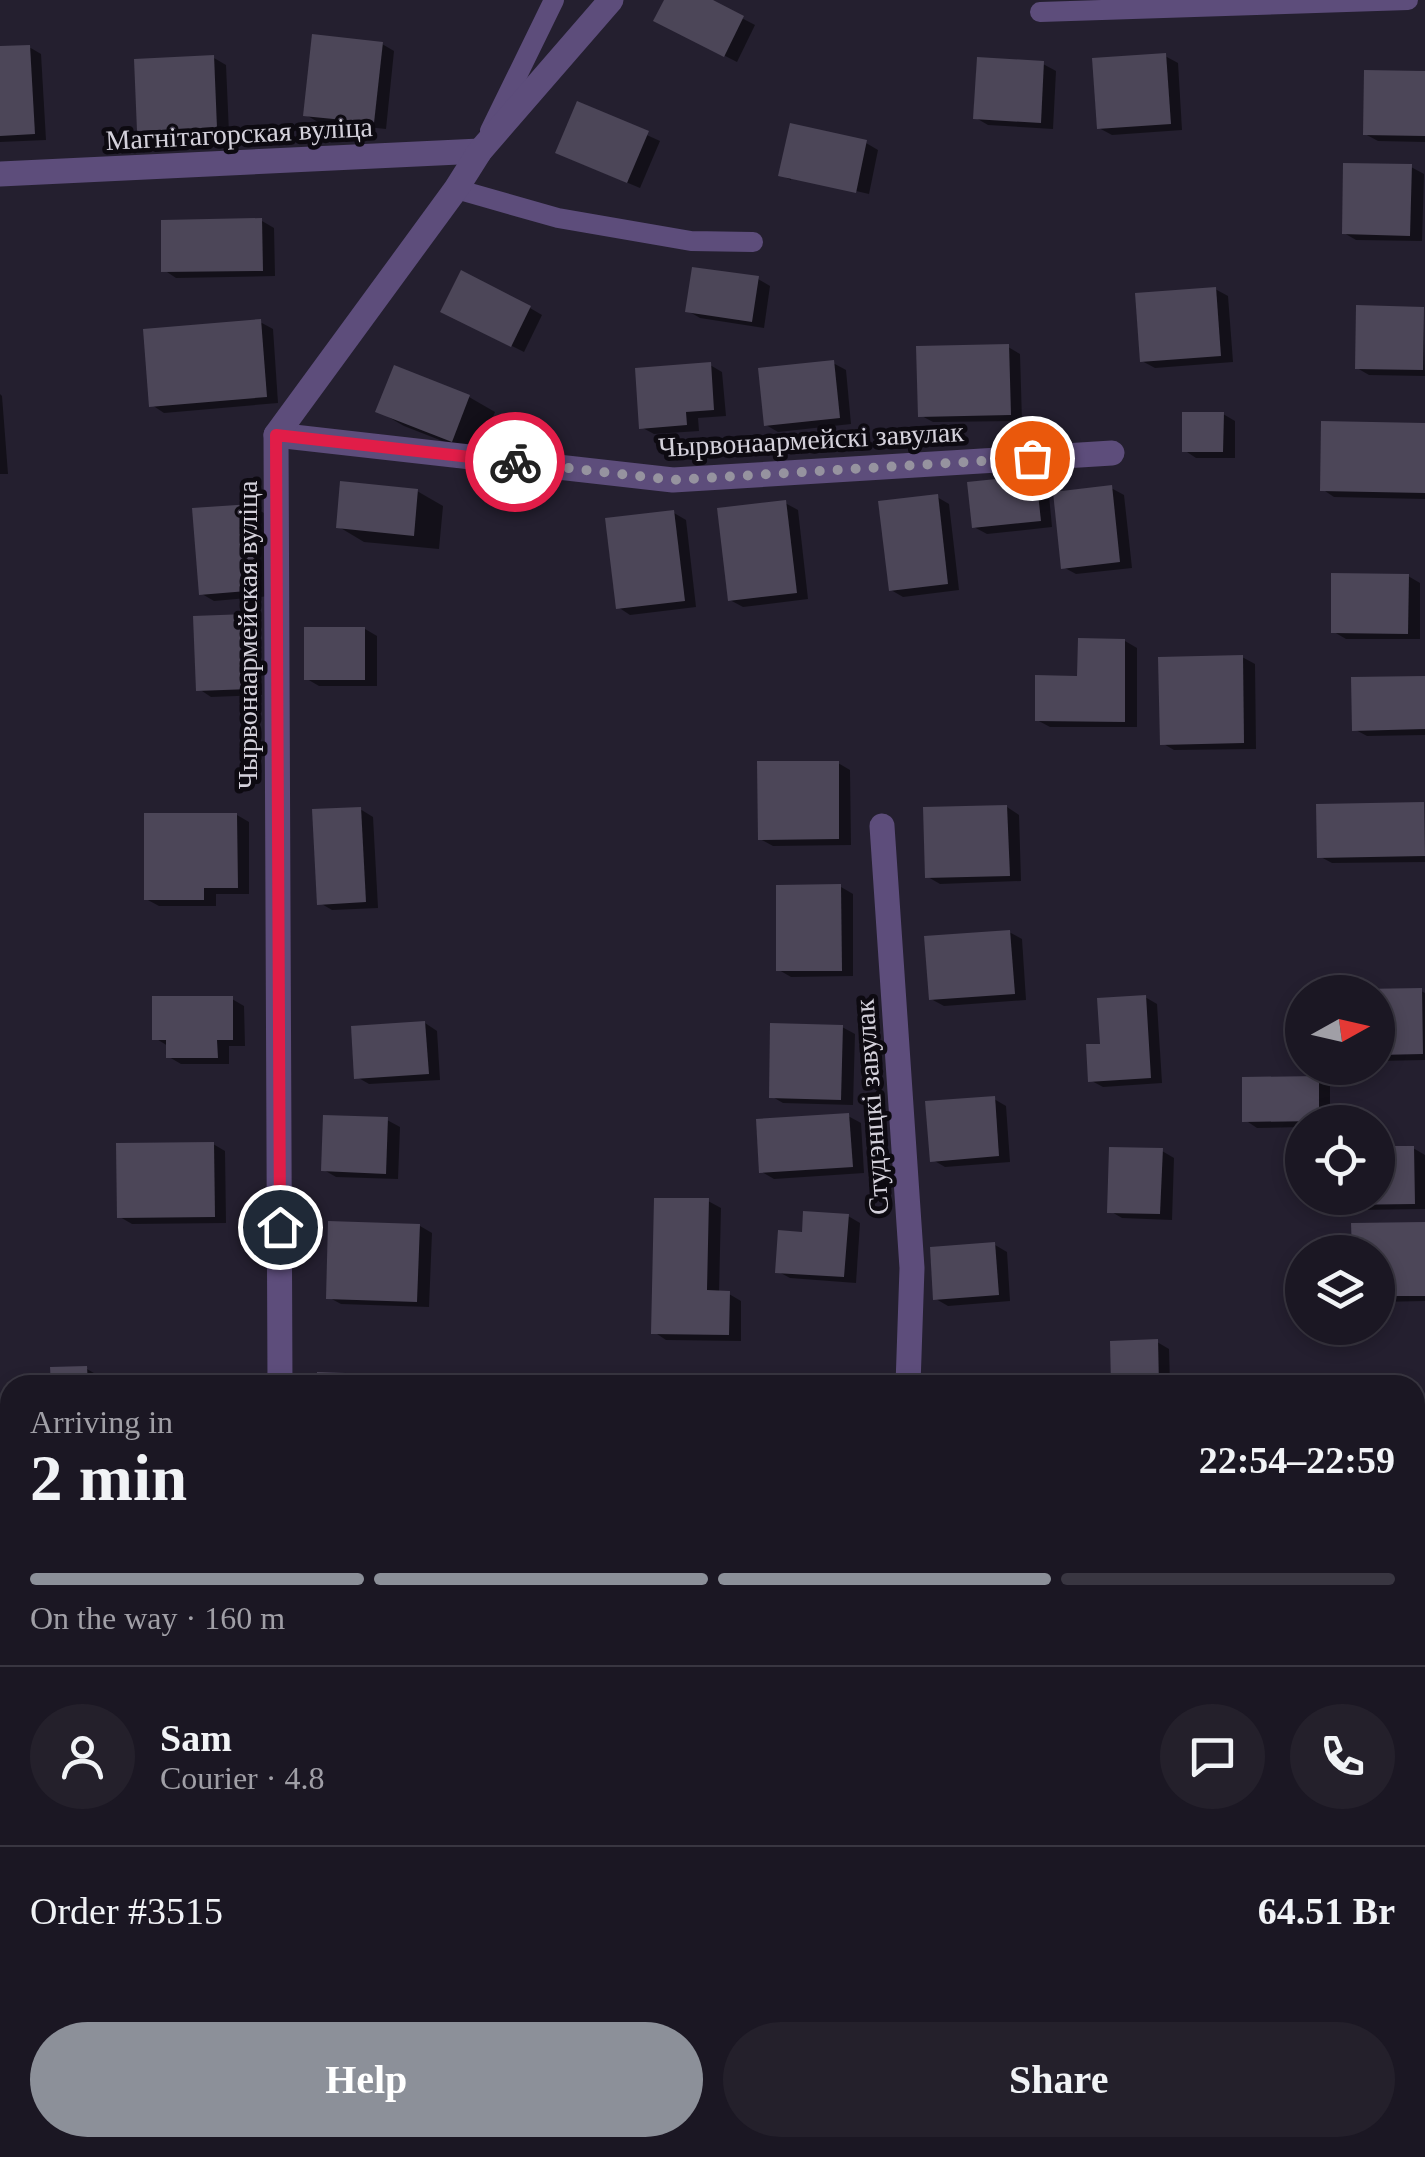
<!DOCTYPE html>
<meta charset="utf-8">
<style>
:root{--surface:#1b1723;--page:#24202b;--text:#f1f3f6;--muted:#a09fa6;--line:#393641;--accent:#8c9099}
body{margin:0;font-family:"Times New Roman",serif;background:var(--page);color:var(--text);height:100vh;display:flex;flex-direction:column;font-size:38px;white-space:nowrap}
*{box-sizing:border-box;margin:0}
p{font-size:32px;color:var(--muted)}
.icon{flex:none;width:55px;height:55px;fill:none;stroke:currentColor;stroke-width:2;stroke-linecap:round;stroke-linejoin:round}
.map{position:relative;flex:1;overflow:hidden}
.details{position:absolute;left:0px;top:1375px;width:1425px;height:782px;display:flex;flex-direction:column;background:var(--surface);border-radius:30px 30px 0 0;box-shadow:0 5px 15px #0003,0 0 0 2px var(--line)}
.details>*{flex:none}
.needle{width:65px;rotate:82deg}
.tools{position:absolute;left:1285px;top:975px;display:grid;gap:20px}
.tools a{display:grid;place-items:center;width:110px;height:110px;border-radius:50%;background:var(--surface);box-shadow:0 5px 15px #0003,0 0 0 2px var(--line);font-size:50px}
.pin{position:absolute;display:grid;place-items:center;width:85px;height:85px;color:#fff;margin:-42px;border:5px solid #fff;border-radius:50%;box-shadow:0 2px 10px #0007}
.courier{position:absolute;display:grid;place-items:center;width:100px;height:100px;margin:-50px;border:8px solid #e11d48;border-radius:50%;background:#fff;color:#222;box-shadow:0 2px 12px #0007}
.summary em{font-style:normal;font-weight:600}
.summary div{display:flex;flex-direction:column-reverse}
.summary{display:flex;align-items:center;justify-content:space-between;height:170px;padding:0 30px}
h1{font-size:65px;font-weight:600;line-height:75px}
.bar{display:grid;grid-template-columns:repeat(4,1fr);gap:15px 10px;align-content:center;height:120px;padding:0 30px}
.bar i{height:12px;border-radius:8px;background:var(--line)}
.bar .current{background:var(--accent)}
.bar p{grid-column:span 4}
.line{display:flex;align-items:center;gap:25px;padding:0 30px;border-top:2px solid var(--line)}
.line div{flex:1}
.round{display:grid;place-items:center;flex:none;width:105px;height:105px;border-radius:52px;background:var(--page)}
.action{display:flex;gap:20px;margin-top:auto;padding:20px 30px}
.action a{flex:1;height:115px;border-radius:60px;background:var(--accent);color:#fff;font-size:40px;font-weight:600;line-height:115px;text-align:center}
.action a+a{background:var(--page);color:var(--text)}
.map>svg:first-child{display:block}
.shadow{fill:#0007}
.building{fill:#4c4658}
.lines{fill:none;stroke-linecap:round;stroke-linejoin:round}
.service{stroke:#5d4d7b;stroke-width:20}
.minor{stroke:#5d4d7b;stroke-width:25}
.done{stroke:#96939f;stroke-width:10;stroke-dasharray:0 18}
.route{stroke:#e11d48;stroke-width:12}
.labels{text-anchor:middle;stroke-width:9;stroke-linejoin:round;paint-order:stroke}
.street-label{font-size:28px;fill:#d4d1db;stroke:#0d0a11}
</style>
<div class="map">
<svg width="1425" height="2157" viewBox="0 0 1425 2157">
<rect width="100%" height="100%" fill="#241f2f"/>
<g class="shadow">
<polygon points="667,0 707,0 755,25 737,62 668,27"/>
<polygon points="382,44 394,51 386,129 318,122 306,115"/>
<polygon points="29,47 41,54 46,140 0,142 0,49"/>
<polygon points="1165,56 1178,63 1182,130 1112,135 1099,128"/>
<polygon points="214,58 226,65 229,133 152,136 140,129"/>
<polygon points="1043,64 1056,71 1053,129 988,125 976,118"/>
<polygon points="1425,73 1425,142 1378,141 1365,134"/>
<polygon points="578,104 660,141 640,188 571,159"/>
<polygon points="866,143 878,150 868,199 869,194 791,176 791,180 781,175"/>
<polygon points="1411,167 1424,174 1422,241 1356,240 1344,233"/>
<polygon points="262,221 274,228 275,276 176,278 164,270"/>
<polygon points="758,279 770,286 764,328 700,318 688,311"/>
<polygon points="1215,289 1228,296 1233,362 1155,368 1142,361"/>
<polygon points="530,308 542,315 524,352 455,318"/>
<polygon points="1423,309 1425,376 1369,375 1357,368"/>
<polygon points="260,322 273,329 278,403 164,413 152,405"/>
<polygon points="1008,347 1020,354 1022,421 933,422 920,415"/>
<polygon points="833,363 846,370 851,424 778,432 766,425"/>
<polygon points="710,365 722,372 726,416 698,418 699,431 654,434 641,427"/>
<polygon points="395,368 469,397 495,412 478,455 404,426 378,411"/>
<polygon points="0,394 2,396 8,474 0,474"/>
<polygon points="1223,414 1235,421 1235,458 1196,458 1184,450"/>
<polygon points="1425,426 1425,499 1334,497 1322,489"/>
<polygon points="1036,478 1048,485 1052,527 987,534 974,527"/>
<polygon points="1111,488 1124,495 1132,568 1076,574 1063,567"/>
<polygon points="417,491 443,506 439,549 364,542 339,527"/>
<polygon points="937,497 949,504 959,590 903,597 891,590"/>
<polygon points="785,503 798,510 808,599 743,607 730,600"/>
<polygon points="251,506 264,513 270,596 214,601 202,594"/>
<polygon points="674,513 686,520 696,607 630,615 618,607"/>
<polygon points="1408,576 1420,583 1420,639 1346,639 1334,632"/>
<polygon points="247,617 259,624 262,695 211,697 199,689"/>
<polygon points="365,629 377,636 377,686 319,686 307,679"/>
<polygon points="1125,641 1137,648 1137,727 1050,727 1037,720 1079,679"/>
<polygon points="1242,657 1255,664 1256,749 1174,750 1162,743"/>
<polygon points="1425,678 1425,735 1367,736 1354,729"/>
<polygon points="838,763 850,770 851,845 773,846 760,839"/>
<polygon points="1424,804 1425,862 1332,863 1319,856"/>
<polygon points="1007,807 1019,815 1021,881 940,884 928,877"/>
<polygon points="360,809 373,817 378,908 332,910 320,903"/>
<polygon points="237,815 249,822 249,894 216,894 216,906 159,906 146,899"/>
<polygon points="841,887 853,894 853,976 791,977 779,970"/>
<polygon points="1009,932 1022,939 1026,1000 944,1006 931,999"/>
<polygon points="1421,991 1425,993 1425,1060 1378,1061 1378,992 1339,992"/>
<polygon points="1145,997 1157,1004 1162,1083 1103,1087 1090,1080 1103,1046"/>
<polygon points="232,999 244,1006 245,1046 229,1046 229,1064 181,1064 169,1057 168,1046 155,1038"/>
<polygon points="425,1023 437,1031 440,1080 369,1084 357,1077"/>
<polygon points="842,1027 855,1034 853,1105 783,1103 771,1096"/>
<polygon points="1318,1079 1330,1086 1330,1122 1302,1122 1302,1127 1257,1128 1245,1120"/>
<polygon points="994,1099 1006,1106 1010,1162 945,1167 933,1160"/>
<polygon points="848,1116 861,1123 864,1173 774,1179 762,1172"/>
<polygon points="387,1120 400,1127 398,1179 336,1177 324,1170"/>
<polygon points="213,1144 225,1151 226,1223 132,1224 120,1217"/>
<polygon points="1413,1148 1425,1155 1425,1209 1354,1210 1341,1203 1341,1198 1378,1198 1378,1149"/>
<polygon points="1162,1151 1174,1158 1172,1220 1122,1218 1110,1211"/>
<polygon points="708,1201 721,1208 719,1293 729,1294 741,1301 741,1341 666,1340 654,1332"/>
<polygon points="848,1216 860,1223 856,1283 790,1278 777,1271 804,1235"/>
<polygon points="1425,1224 1425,1301 1378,1302 1378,1252 1354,1252 1354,1225"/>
<polygon points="420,1226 432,1233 429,1307 341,1304 328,1297"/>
<polygon points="995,1245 1007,1252 1010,1301 948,1306 936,1299"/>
<polygon points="1157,1342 1169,1349 1170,1385 1114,1385"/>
<polygon points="87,1369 99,1376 99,1385 53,1385"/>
<polygon points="374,1377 386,1385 319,1385"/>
<rect x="1415" y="1471" width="10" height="63"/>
<polygon points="0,1806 8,1859 0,1860"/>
<polygon points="0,1911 10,1915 10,1983 0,1985"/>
<polygon points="203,2148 276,2148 277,2157 205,2157"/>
<polygon points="554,2148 606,2148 570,2157 554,2151"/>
</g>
<g class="building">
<polygon points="664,0 713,0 744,16 724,57 653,21"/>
<polygon points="312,34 383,42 374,123 303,116"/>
<polygon points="30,45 35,134 0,136 0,46"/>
<polygon points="1166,53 1171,124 1097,129 1092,58"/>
<polygon points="214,55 217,128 137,131 134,59"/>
<polygon points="977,57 1044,61 1041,123 973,119"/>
<polygon points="1364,70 1425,71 1425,136 1363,135"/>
<polygon points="577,101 649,131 627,183 555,153"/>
<polygon points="790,123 867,140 856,193 778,176"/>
<polygon points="1343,163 1412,164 1410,236 1342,234"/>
<polygon points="262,218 263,271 161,272 161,220"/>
<polygon points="692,267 759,276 752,322 685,312"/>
<polygon points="461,270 531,306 511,347 440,312"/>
<polygon points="1216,287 1221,356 1140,362 1135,293"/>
<polygon points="1356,305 1424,307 1423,370 1355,369"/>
<polygon points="261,319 267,397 149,407 143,329"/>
<polygon points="1009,344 1011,415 918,417 916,346"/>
<polygon points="834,360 840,418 764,426 758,368"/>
<polygon points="711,362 714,410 686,412 687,425 639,429 635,368"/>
<polygon points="394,365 470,395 452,442 375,412"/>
<polygon points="1182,412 1224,412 1223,452 1182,452"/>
<polygon points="1321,421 1425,423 1425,493 1320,491"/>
<polygon points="1036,475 1041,521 972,528 967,482"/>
<polygon points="340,481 418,489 414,536 336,528"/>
<polygon points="1112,485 1120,562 1061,569 1053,492"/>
<polygon points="938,494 948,584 889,591 878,501"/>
<polygon points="786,500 797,593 728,601 717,508"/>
<polygon points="252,504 259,590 199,595 192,508"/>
<polygon points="674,510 685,601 616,609 605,518"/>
<polygon points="1331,573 1409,574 1408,634 1331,633"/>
<polygon points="247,614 251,689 196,691 193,616"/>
<rect x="304" y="627" width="61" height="53"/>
<polygon points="1078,638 1125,639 1125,722 1035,721 1035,675 1077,676"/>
<polygon points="1243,655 1244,743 1160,745 1158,657"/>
<polygon points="1425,676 1425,729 1352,731 1351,677"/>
<polygon points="757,761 839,761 839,839 758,840"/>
<polygon points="1424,802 1425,856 1317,858 1316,804"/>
<polygon points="1007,805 1010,876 925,878 923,807"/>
<polygon points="361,807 366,902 317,905 312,809"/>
<polygon points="144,813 237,813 238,888 204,888 204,900 144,900"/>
<polygon points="841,884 842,971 776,971 776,885"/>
<polygon points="1010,930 1015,994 929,1000 924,936"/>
<polygon points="1422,988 1423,1054 1378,1055 1378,992 1361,992 1361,989"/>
<polygon points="1146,995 1151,1078 1088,1082 1086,1044 1100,1044 1097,998"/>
<polygon points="152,996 233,996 233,1040 217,1040 218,1058 166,1058 166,1040 152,1040"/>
<polygon points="425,1021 429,1074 354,1079 351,1026"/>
<polygon points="770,1023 843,1025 841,1100 769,1098"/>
<polygon points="1319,1076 1319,1121 1242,1122 1242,1077"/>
<polygon points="995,1096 999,1156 930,1162 925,1101"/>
<polygon points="849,1113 853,1167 759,1173 756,1119"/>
<polygon points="323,1115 388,1117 386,1174 321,1171"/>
<polygon points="214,1142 215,1217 117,1218 116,1143"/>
<polygon points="1378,1146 1414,1146 1415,1204 1339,1205 1339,1198 1378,1198"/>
<polygon points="1109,1147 1163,1148 1160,1214 1107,1213"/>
<polygon points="654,1198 709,1198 707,1290 730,1291 729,1335 651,1334"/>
<polygon points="803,1211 849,1214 844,1277 775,1273 778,1230 802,1232"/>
<polygon points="328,1221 420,1224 417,1302 326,1299"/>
<polygon points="1425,1222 1425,1296 1378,1296 1378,1252 1352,1252 1351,1223"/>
<polygon points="995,1242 999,1295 933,1300 930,1247"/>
<polygon points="1158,1339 1159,1385 1111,1385 1110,1341"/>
<polygon points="87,1366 88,1385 51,1385 50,1367"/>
<polygon points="317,1372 374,1374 374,1385 317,1385"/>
<rect x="1415" y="1469" width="10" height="59"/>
<polygon points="1415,1724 1425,1724 1425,2157 1401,2157 1401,2148 1415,2148"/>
<polygon points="2,1908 10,1960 10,1975 0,1977 0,1909"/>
<polygon points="201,2148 266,2148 267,2157 202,2157"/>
</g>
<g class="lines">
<g class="service">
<polyline points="1040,12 1408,0"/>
<polyline points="490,131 554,0"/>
<polyline points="456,189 558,218 691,241 753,242"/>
</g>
<g class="minor">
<polyline points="0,174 480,151"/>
<polyline points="276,435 673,480 1112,453"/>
<polyline points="882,826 912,1268 908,1385"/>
<polyline points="280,1385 276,435 456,189 480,151 611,0"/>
<polyline points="0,1547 10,1545"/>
<polyline points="0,1572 10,1617"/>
<polyline points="1415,1683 1425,1683"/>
<polyline points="127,2148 129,2157"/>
<polyline points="702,2148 705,2157"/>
<polyline points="1375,2148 1376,2157"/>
</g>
</g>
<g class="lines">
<polyline class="done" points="515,462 673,480 1032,458"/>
<polyline class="route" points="280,1227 276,435 515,462"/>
</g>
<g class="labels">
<g class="street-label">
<text transform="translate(239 133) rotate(-3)" y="10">Магнітагорская вуліца</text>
<text transform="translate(811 439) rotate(-3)" y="10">Чырвонаармейскі завулак</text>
<text transform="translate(247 635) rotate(-90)" y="10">Чырвонаармейская вуліца</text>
<text transform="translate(871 1107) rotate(-94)" y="10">Студэнцкі завулак</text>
</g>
</g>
</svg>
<div class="tools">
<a><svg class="needle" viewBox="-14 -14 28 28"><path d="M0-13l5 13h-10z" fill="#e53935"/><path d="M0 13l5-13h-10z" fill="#a09fa6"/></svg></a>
<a><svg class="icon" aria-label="locate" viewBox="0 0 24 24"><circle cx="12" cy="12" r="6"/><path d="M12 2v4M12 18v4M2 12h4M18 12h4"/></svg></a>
<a><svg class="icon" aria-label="layers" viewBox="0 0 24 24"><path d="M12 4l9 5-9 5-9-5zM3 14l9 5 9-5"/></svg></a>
</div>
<div class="pin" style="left:1032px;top:458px;background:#ea580c"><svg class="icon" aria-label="bag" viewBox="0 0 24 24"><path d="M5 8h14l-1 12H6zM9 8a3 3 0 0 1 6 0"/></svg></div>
<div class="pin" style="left:280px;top:1227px;background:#1f2937"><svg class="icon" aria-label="home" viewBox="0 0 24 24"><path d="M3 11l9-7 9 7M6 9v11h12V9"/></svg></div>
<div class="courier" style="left:515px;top:462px"><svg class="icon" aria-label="bike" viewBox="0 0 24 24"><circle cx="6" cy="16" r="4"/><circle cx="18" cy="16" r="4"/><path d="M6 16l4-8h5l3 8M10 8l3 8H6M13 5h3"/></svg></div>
<section class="details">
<div class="summary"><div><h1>2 min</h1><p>Arriving in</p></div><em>22:54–22:59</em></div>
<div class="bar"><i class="current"></i><i class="current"></i><i class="current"></i><i></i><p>On the way · 160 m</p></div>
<div class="line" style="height:180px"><a class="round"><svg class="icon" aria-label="person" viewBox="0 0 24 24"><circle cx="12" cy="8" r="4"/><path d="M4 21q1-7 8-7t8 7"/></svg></a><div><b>Sam</b><p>Courier · 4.8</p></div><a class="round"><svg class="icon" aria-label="chat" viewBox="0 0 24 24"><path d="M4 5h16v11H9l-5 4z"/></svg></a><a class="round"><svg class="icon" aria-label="phone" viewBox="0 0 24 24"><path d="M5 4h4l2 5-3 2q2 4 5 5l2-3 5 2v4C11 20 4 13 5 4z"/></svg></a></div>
<div class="line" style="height:130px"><div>Order #3515</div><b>64.51 Br</b></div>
<div class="action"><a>Help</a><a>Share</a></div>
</section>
</div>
